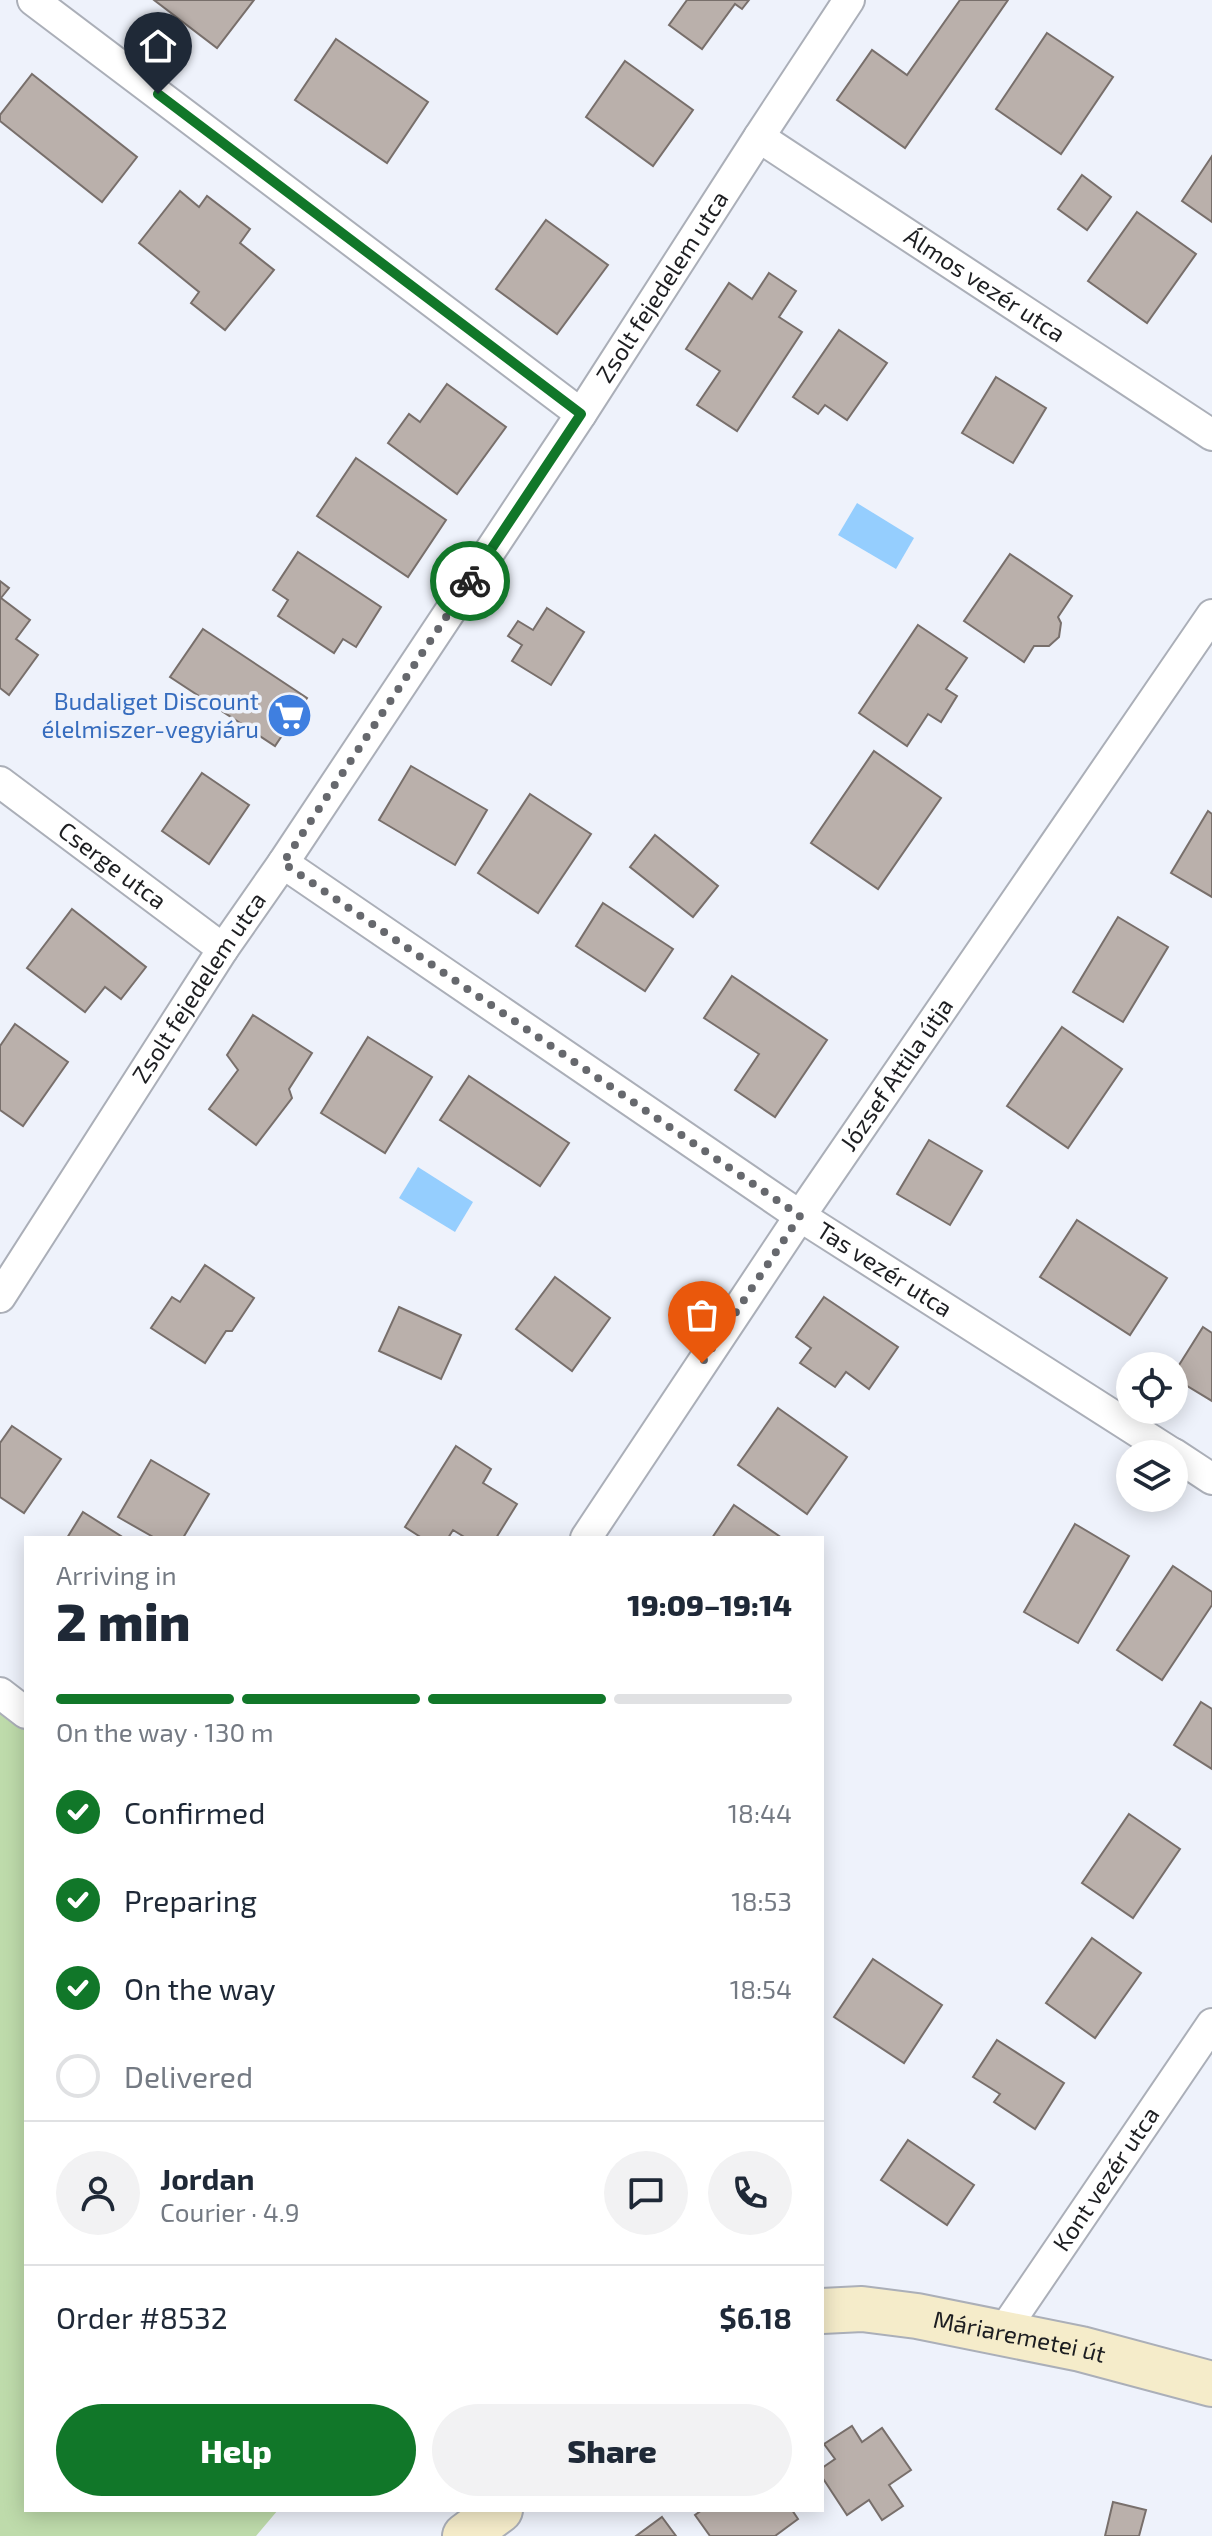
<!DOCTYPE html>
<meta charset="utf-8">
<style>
:root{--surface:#fff;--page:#f2f2f3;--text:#1f2937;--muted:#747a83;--line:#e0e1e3;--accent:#117729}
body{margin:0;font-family:"Exo 2",sans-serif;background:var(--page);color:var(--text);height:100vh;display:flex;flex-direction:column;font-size:30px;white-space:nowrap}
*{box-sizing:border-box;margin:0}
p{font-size:26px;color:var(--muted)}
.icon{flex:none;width:44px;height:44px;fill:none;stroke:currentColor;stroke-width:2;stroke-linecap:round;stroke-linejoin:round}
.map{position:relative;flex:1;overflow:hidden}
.sheet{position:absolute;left:24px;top:1536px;width:800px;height:976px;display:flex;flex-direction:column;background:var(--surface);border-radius:0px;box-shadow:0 4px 20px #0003}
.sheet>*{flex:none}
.buttons{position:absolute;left:1116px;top:1352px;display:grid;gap:16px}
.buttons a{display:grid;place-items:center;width:72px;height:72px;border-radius:50%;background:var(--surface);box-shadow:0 4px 20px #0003;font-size:40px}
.pin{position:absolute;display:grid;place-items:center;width:68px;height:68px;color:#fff;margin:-82px -34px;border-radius:50% 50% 50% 0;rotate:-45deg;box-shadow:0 0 8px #0007}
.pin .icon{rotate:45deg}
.courier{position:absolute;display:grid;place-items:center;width:80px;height:80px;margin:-40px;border:6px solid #117729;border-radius:50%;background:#fff;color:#222;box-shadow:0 2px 10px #0007}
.headline em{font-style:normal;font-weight:800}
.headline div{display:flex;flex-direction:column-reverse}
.headline{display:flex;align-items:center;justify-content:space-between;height:136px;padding:0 32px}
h1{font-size:52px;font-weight:800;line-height:60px}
.bar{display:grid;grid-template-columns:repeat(4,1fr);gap:12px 8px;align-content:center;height:96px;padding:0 32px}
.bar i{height:10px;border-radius:6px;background:var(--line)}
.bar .on{background:var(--accent)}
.bar p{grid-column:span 4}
.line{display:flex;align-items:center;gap:20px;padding:0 32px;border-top:2px solid var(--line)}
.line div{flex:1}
.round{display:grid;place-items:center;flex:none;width:84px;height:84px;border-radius:42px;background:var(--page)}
ol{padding:0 32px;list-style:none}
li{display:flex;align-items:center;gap:24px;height:88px}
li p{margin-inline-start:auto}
li .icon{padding:8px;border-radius:50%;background:var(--accent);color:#fff;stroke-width:4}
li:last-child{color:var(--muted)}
li i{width:44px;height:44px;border:4px solid var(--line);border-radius:50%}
.primary-button{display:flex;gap:16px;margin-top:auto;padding:16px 32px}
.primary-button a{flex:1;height:92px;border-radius:48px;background:var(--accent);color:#fff;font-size:32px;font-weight:800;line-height:92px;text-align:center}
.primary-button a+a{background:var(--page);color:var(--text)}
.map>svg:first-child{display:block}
.green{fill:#bedbab}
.water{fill:#95cefe}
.building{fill:#bab0ab;stroke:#786f6b;stroke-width:2}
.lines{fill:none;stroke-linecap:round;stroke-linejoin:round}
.street-casing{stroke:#abafb8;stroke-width:34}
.secondary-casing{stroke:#abafb8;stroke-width:48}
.street{stroke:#fff;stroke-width:30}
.secondary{stroke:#f5ecca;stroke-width:44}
.done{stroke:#66686d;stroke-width:8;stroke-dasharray:0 14.4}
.route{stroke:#117729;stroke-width:10}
.labels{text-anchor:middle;stroke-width:7;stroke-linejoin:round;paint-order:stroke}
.street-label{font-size:24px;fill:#1d1e21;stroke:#eef2fb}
.shop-label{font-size:24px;fill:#366cbe;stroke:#eef2fb;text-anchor:end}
</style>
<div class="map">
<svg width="1212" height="2536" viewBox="0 0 1212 2536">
<rect width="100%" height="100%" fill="#eef2fb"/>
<polygon class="green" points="0,1710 26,1729 26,2510 278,2510 256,2536 0,2536"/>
<g class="water">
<polygon points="857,503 914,538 896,569 838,535"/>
<polygon points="418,1167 473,1202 455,1232 399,1198"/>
</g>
<g class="building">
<polygon points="154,0 254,0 217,48"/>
<polygon points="687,0 749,0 742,9 735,4 702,49 669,25"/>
<polygon points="960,0 1008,0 905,148 837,100 872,50 907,75"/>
<polygon points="1047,33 1113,77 1061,154 996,109"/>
<polygon points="336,39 428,102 387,163 295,100"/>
<polygon points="625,61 693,110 653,166 586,117"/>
<polygon points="32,74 137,157 102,202 0,121 0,115"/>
<polygon points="1212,156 1212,222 1182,201"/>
<polygon points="1082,175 1111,197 1087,230 1058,209"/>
<polygon points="180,191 199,207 207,196 250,229 240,243 274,270 225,330 191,303 199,292 139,243"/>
<polygon points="1137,212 1196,254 1147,323 1088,281"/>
<polygon points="546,220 608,265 557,334 496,289"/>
<polygon points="769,273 796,291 779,317 802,332 737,431 697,405 720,371 686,349 729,283 752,299"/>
<polygon points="839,330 887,363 847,420 825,405 818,414 793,397"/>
<polygon points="996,377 1046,408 1013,463 962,433"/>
<polygon points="447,384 506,427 457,494 388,443 409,414 420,422"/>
<polygon points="356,458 446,520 408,577 317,516"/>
<polygon points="298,552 381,607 356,647 343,639 334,653 278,616 288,600 273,590"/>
<polygon points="1010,554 1072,596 1058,617 1061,623 1059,637 1049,646 1034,646 1024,662 964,621"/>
<polygon points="0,581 9,588 1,598 30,620 16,639 38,655 9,695 0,688"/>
<polygon points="547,608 584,632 551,685 512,661 522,645 508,636 518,621 533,630"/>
<polygon points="918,625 967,658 946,689 957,696 941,722 928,714 907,746 859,713"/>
<polygon points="203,629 307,698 275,746 170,677"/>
<polygon points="874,751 941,798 878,889 811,843"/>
<polygon points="411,766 487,810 455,865 379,820"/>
<polygon points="202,773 249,805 209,864 162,831"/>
<polygon points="530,794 591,834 538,913 478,873"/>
<polygon points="1208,811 1212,814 1212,897 1171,873"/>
<polygon points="655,835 718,886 693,917 630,867"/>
<polygon points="603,903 673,949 645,991 576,946"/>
<polygon points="72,909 146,967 121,999 105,987 85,1012 27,968"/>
<polygon points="1118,917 1168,947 1123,1022 1073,992"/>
<polygon points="732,976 827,1040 775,1117 735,1090 759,1054 704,1018"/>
<polygon points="253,1015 312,1053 289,1089 292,1098 256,1145 209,1109 238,1070 227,1055"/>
<polygon points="15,1024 68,1062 23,1126 0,1110 0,1046"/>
<polygon points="1062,1027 1122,1069 1068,1148 1007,1106"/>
<polygon points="368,1037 432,1077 385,1153 321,1113"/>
<polygon points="469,1076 569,1143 540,1186 440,1120"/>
<polygon points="929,1140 982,1171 950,1225 897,1194"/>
<polygon points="1077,1220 1167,1278 1130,1335 1040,1277"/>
<polygon points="205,1265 254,1298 232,1331 226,1331 205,1363 151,1328 172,1297 180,1302"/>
<polygon points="555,1277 610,1318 572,1371 516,1329"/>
<polygon points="824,1297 898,1347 869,1389 846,1372 835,1387 800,1363 811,1348 796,1337"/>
<polygon points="399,1307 461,1335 441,1379 379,1351"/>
<polygon points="1203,1327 1212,1333 1212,1401 1174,1378 1174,1373"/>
<polygon points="778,1408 847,1457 807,1514 738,1465"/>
<polygon points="12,1426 61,1459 24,1513 0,1497 0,1443"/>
<polygon points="456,1446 491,1469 483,1483 517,1504 496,1538 466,1538 453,1530 448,1538 422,1538 405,1527"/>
<polygon points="151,1460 209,1494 183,1538 155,1538 118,1517"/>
<polygon points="734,1505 782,1538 712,1538"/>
<polygon points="83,1512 124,1538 67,1538"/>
<polygon points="1075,1524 1129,1556 1078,1643 1024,1612"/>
<polygon points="1173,1566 1212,1592 1212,1605 1162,1680 1117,1650"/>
<polygon points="1201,1702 1212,1709 1212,1769 1174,1745"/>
<polygon points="1129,1814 1180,1849 1133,1918 1082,1883"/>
<polygon points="1092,1938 1141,1973 1095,2038 1046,2003"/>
<polygon points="873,1959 942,2005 904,2063 834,2017"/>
<polygon points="997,2040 1064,2083 1035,2129 994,2102 1000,2094 973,2077"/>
<polygon points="908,2140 974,2185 947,2225 881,2180"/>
<polygon points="852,2426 862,2442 882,2428 911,2470 889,2485 903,2506 882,2520 869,2500 847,2515 822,2477 822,2468 835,2459 824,2444"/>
<polygon points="1113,2502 1146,2510 1139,2536 1105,2536"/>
<polygon points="702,2510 792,2510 798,2519 775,2536 710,2536 695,2515"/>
<polygon points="662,2517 676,2536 636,2536"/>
</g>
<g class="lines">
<defs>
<g id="street">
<polyline points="33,0 581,414"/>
<path id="s1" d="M759 137 1212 435"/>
<path id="s2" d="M0 782 223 949"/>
<path id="s3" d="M283 863 800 1216 1173 1454"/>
<path id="s4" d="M0 1297 223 949 283 863 581 414 759 137 849 0"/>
<polyline points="1174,1454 1212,1479"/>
<path id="s5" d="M586 1538 800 1216 1212 615"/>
<polyline points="0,1693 26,1713"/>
<path id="s6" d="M1002 2333 1212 2024"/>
</g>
<g id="secondary">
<path id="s7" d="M822 2311 862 2309 917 2316 1081 2349 1212 2384"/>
<polyline points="465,2536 500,2510"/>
</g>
</defs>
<use href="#street" class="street-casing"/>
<use href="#secondary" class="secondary-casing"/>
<use href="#street" class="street"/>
<use href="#secondary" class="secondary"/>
</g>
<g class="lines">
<polyline class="done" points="470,581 283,863 800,1216 702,1363"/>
<polyline class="route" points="158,94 581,414 470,581"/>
</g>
<defs>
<symbol id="supermarket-disc" viewBox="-11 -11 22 22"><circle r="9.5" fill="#3f7fe0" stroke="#eef2fb"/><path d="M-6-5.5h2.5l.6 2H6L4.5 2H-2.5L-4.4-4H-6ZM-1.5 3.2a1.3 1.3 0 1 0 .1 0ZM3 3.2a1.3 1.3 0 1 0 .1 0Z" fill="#fff"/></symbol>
</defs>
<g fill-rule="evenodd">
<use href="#supermarket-disc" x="264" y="690" width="51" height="51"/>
</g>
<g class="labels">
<g class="street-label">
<text dy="8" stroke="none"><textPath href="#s1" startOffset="270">Álmos vezér utca</textPath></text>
<text dy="8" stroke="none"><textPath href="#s4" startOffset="1208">Zsolt fejedelem utca</textPath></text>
<text dy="8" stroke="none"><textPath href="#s2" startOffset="140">Cserge utca</textPath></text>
<text dy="8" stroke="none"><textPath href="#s4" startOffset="368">Zsolt fejedelem utca</textPath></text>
<text dy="8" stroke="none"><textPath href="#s5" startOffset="558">József Attila útja</textPath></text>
<text dy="8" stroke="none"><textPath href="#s3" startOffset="726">Tas vezér utca</textPath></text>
<text dy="8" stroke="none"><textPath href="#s6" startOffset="186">Kont vezér utca</textPath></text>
<text dy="8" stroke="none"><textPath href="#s7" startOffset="200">Máriaremetei út</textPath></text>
</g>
<g class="shop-label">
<text x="259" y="710">Budaliget Discount<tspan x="259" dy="28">élelmiszer-vegyiáru</tspan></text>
</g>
</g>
</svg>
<div class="buttons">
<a><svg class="icon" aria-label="locate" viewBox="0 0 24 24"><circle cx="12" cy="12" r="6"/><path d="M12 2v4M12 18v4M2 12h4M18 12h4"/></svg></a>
<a><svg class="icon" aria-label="layers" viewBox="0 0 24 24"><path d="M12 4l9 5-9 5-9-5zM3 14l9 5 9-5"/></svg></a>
</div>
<div class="pin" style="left:702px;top:1363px;background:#ea580c"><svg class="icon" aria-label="bag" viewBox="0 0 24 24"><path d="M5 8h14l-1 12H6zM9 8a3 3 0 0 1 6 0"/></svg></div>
<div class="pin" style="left:158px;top:94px;background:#1f2937"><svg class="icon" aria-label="home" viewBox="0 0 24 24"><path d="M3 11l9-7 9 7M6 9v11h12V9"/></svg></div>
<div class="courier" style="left:470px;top:581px"><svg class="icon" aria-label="bike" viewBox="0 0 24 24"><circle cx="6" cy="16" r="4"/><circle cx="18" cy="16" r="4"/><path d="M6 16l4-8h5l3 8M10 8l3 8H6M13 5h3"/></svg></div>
<section class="sheet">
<div class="headline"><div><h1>2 min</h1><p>Arriving in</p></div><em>19:09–19:14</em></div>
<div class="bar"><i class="on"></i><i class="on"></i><i class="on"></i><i></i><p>On the way · 130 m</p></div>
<ol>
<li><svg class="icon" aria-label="check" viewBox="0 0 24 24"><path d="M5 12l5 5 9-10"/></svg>Confirmed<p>18:44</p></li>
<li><svg class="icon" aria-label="check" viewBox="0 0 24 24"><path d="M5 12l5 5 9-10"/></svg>Preparing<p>18:53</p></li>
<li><svg class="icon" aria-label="check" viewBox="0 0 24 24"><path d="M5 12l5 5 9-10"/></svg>On the way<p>18:54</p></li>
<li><i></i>Delivered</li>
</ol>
<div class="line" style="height:144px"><a class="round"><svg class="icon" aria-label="person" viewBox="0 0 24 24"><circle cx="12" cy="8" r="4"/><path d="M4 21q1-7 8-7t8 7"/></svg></a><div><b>Jordan</b><p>Courier · 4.9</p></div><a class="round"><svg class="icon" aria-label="chat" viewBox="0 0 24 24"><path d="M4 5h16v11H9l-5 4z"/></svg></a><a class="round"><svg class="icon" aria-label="phone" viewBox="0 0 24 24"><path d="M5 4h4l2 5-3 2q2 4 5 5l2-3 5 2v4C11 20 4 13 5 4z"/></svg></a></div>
<div class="line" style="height:104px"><div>Order #8532</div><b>$6.18</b></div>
<div class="primary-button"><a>Help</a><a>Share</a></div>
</section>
</div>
